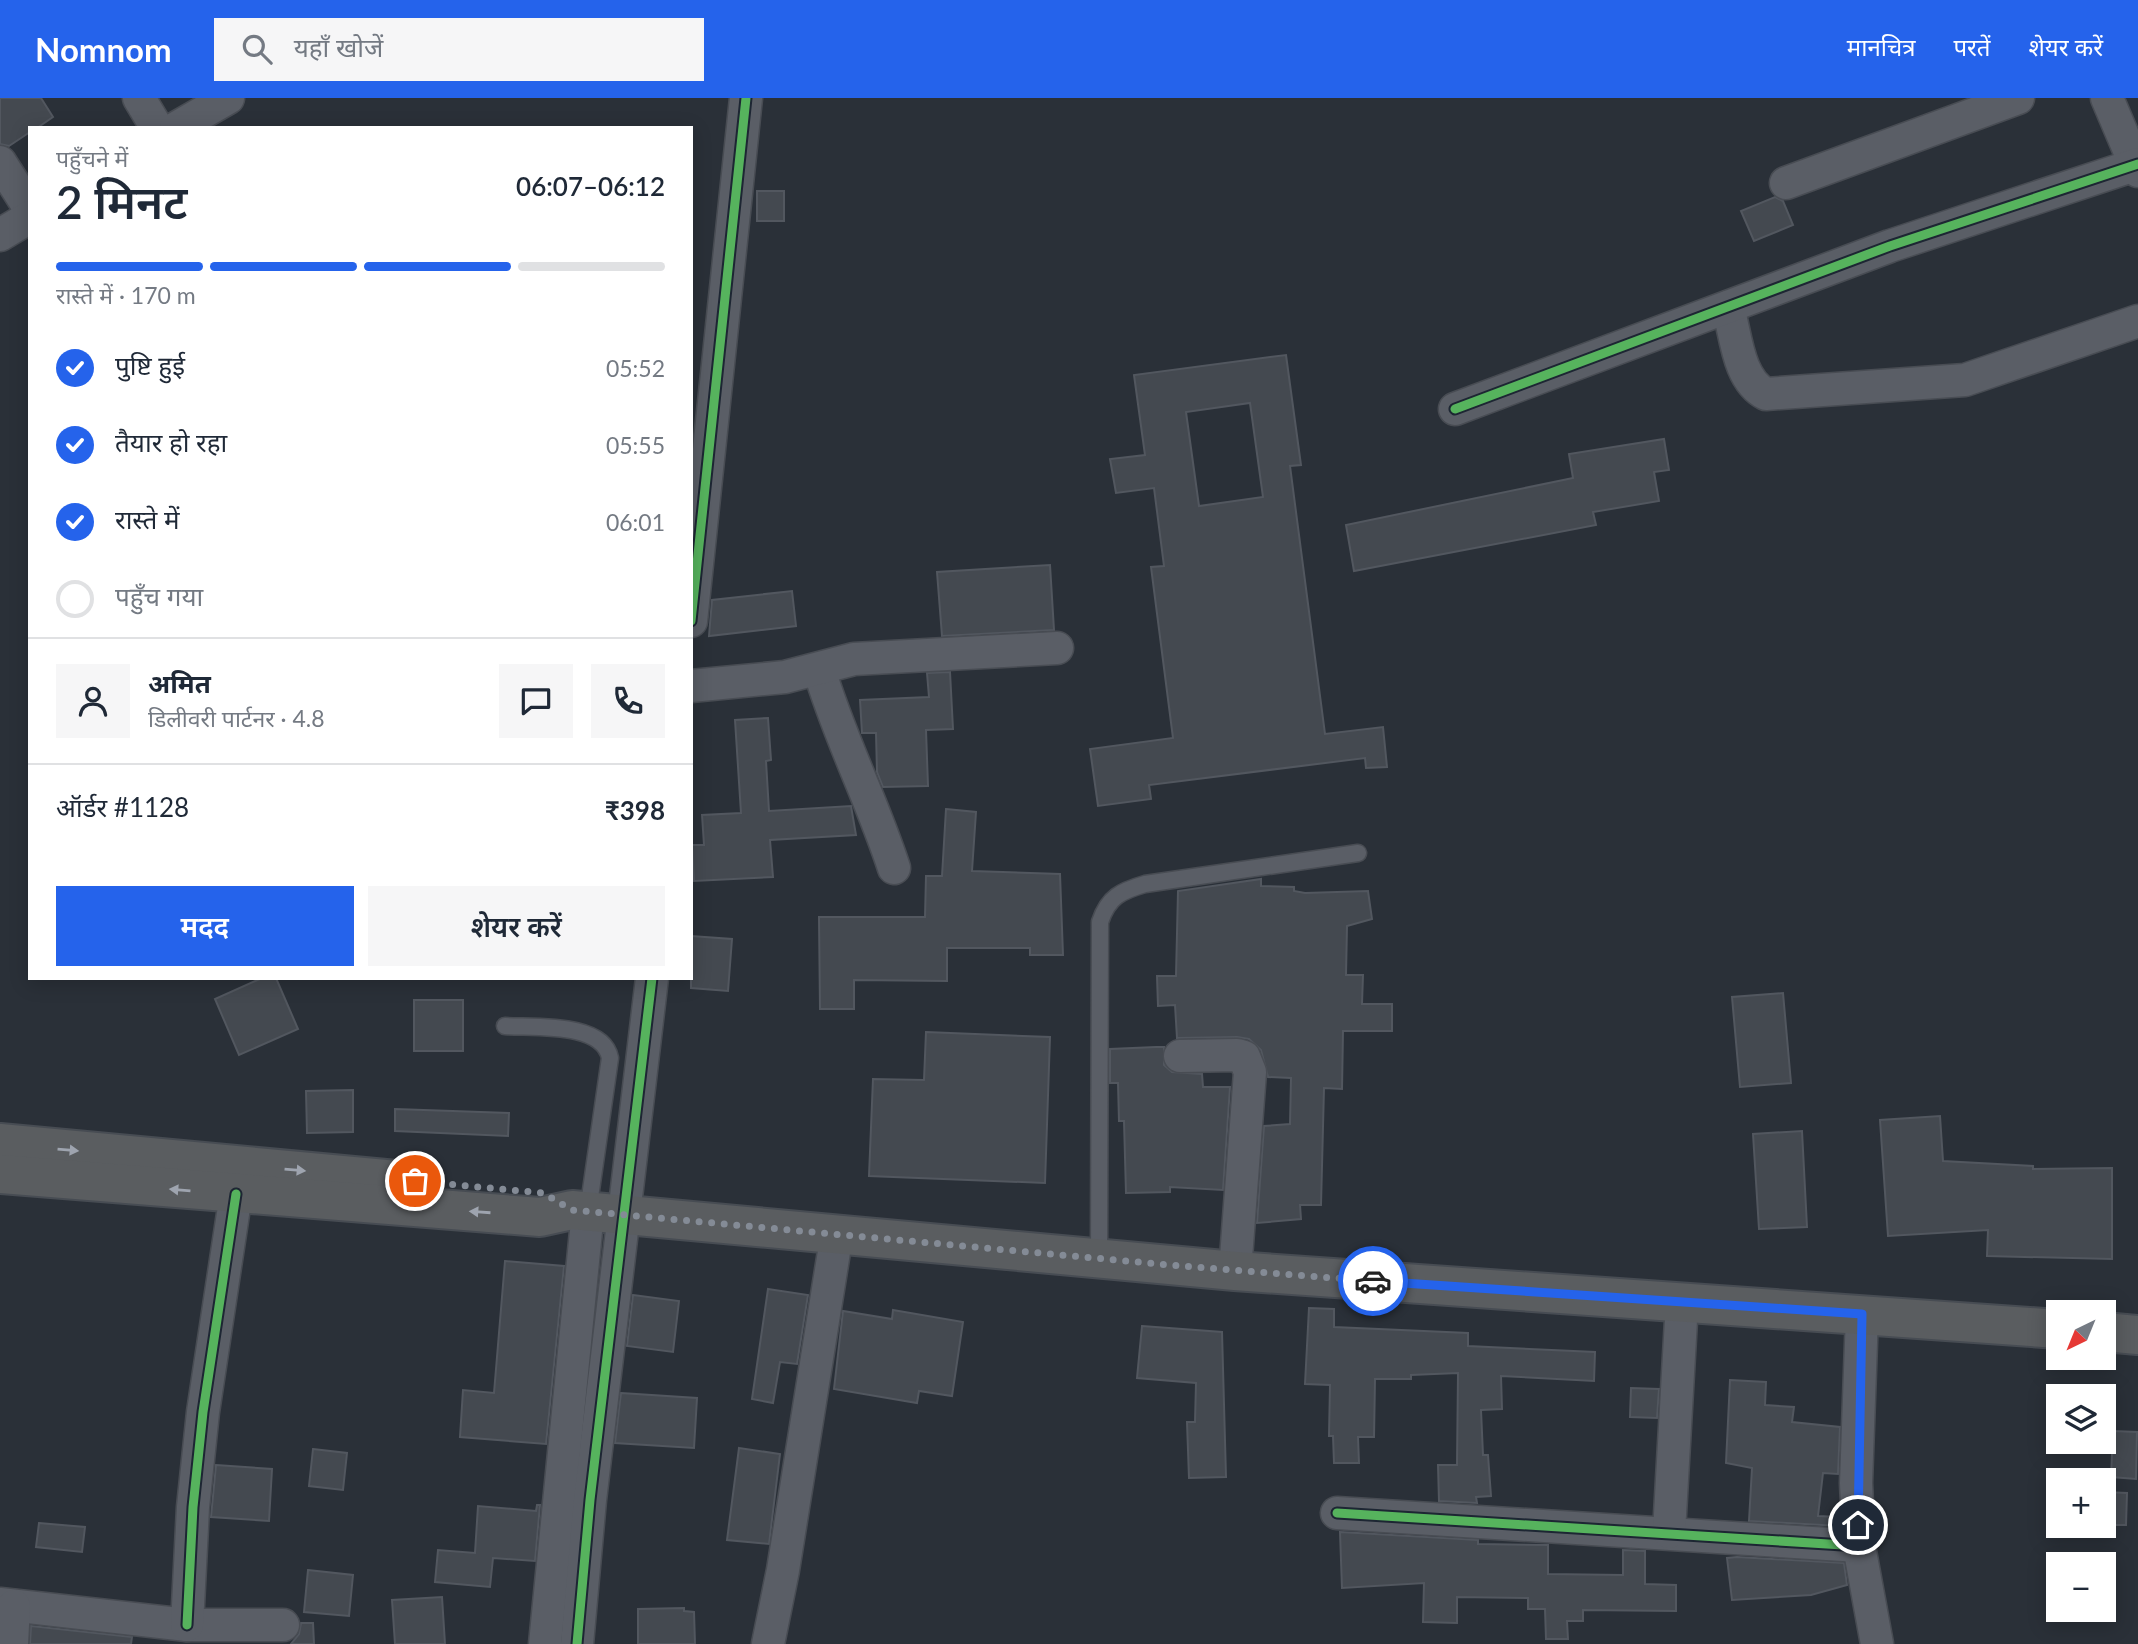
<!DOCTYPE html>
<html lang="hi">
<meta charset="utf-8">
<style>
:root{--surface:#fff;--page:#f6f6f7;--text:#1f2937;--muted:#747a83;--line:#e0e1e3;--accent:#2563eb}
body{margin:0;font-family:Lato,"Noto Sans Devanagari",sans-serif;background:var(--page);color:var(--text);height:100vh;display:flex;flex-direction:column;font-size:26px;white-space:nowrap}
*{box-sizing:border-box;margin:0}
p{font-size:23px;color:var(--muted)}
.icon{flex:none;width:38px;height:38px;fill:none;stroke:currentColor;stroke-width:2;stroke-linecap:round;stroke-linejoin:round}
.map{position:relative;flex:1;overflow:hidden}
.details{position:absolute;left:28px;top:28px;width:665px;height:854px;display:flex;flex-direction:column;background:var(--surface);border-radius:0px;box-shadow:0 4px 18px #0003}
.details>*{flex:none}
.needle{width:46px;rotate:223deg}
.controls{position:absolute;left:2046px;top:1202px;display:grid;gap:14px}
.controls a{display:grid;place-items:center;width:70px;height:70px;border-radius:0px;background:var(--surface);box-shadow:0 4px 18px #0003;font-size:35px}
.pin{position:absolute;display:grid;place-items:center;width:60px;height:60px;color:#fff;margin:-30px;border:4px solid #fff;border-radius:50%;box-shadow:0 2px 7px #0007}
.courier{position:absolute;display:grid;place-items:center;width:70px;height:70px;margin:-35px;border:5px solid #2563eb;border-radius:50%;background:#fff;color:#222;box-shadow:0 2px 9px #0007}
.head em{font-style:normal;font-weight:600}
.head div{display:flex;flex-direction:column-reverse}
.head{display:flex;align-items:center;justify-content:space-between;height:119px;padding:0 28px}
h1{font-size:46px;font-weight:600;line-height:52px}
.bar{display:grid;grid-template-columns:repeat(4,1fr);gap:10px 7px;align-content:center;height:84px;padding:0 28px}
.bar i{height:9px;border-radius:5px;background:var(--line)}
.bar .selected{background:var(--accent)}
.bar p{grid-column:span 4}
.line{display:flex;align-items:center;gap:18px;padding:0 28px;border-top:2px solid var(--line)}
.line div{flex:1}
.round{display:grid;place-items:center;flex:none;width:74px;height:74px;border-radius:0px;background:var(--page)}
ol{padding:0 28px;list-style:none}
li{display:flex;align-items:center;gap:21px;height:77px}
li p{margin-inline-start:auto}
li .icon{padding:7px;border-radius:50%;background:var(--accent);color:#fff;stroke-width:4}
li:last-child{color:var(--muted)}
li i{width:38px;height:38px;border:4px solid var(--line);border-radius:50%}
.action{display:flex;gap:14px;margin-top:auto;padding:14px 28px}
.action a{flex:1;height:80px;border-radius:0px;background:var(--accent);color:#fff;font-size:28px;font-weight:600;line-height:80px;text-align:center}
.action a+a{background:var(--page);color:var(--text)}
header{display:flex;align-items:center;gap:42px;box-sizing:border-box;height:98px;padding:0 35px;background:var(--accent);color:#fff}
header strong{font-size:33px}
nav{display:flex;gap:38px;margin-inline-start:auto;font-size:24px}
.search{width:490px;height:63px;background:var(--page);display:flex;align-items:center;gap:18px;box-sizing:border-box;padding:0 24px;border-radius:0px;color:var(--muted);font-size:26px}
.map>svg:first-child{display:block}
.building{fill:#444950;stroke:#52575f;stroke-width:2;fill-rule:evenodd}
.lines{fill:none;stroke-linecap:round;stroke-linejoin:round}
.lane-casing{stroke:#484c53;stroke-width:19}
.street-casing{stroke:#484c53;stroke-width:35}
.highway-casing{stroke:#474c53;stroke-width:42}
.lane{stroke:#5a5e66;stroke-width:16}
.street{stroke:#5a5e66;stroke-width:32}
.highway{stroke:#5a5d60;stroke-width:38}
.cycleway-casing{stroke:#1d2633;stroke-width:13}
.cycleway{stroke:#56b35d;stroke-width:9}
.oneway{fill:#9ea4af}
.done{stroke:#848b96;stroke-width:7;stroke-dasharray:0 12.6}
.route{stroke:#2563eb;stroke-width:9}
</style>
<header>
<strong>Nomnom</strong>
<div class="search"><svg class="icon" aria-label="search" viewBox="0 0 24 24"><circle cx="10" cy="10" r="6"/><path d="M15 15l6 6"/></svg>यहाँ खोजें</div>
<nav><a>मानचित्र</a><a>परतें</a><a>शेयर करें</a></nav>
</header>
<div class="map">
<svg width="2138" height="1546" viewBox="0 0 2138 1546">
<rect width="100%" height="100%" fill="#2a3038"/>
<g class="building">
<polygon points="0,0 41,0 53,19 37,30 30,30 30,34 9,48 0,46"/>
<rect x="757" y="93" width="27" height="30"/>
<polygon points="1775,99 1783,103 1793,127 1754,143 1741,113"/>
<path d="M1286 257 1301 367 1290 368 1325 636 1383 629 1387 669 1366 670 1365 660 1149 687 1151 701 1098 708 1090 651 1173 640 1151 469 1164 468 1154 390 1116 395 1110 361 1145 357 1134 277ZM1250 305 1263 399 1199 408 1186 314Z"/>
<polygon points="1664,341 1669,372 1654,374 1659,403 1593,414 1596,427 1354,473 1346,427 1573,380 1569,356"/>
<polygon points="1050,467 1054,532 942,538 937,474"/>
<polygon points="792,493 796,528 709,538 712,502"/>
<polygon points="950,574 953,631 926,632 928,688 883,689 877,674 876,635 862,635 860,602 929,599 927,575"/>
<polygon points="768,620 771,662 766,663 769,713 851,708 856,737 770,742 773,779 694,783 692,747 704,747 702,717 741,715 735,622"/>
<polygon points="946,711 976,714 972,773 1060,776 1063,857 1030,857 1030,850 947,850 947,883 854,882 854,911 820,911 819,819 925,819 926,778 942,778"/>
<polygon points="1261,781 1261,788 1294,789 1294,793 1305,795 1368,793 1372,821 1347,828 1346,877 1363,877 1362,906 1392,906 1392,933 1343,933 1342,991 1324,990 1321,1107 1300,1107 1301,1121 1257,1125 1264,1028 1290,1026 1291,980 1268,979 1261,952 1249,941 1237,939 1177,940 1175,907 1158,908 1157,878 1176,878 1178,793"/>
<polygon points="691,838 732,841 728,893 691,890"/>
<polygon points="262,880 276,880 298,931 239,957 215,901"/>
<polygon points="1783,895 1791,985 1740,989 1732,899"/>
<rect x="414" y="902" width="49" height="51"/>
<polygon points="926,934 1050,939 1045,1085 869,1078 873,981 924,982"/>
<polygon points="1156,949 1164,949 1164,967 1172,974 1202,976 1203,989 1230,989 1223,1092 1170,1089 1170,1094 1126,1095 1124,1023 1119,1023 1118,985 1110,985 1110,951"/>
<polygon points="353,992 353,1034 307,1035 306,993"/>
<polygon points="395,1011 509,1015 508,1038 395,1033"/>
<polygon points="1940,1018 1943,1063 2033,1068 2033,1071 2112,1070 2112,1161 1987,1158 1988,1132 1888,1138 1880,1022"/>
<polygon points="1802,1033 1807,1129 1759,1131 1753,1036"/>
<polygon points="505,1163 564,1168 546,1346 460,1339 463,1292 494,1295"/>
<polygon points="768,1191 808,1197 797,1266 780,1264 773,1305 752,1301"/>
<polygon points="633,1197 679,1203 673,1254 627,1248"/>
<polygon points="1309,1210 1334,1211 1334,1229 1468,1235 1468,1248 1595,1254 1594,1283 1501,1278 1502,1311 1481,1312 1483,1357 1488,1357 1491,1398 1476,1399 1477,1405 1439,1403 1438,1367 1457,1367 1458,1275 1411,1277 1411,1281 1375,1281 1374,1339 1358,1339 1359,1365 1334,1365 1333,1338 1329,1338 1330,1287 1305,1286"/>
<polygon points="893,1212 963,1224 952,1298 919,1293 917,1305 834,1291 843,1213 892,1221"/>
<polygon points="1142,1228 1222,1234 1226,1379 1189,1380 1187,1324 1195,1324 1196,1285 1137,1280"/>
<polygon points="1730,1282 1766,1284 1765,1307 1794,1309 1792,1324 1840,1329 1838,1376 1823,1375 1818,1418 1839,1419 1840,1428 1749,1423 1752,1370 1726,1365"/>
<polygon points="1631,1290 1659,1291 1657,1320 1630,1319"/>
<polygon points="621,1295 697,1300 694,1350 615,1345"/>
<polygon points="2113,1333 2137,1334 2136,1381 2111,1379"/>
<polygon points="739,1350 780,1356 769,1446 727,1442"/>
<polygon points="313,1351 347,1355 343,1392 309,1388"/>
<polygon points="216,1367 272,1371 269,1423 211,1419"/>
<polygon points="2104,1394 2127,1395 2126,1427 2104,1427"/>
<polygon points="537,1407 540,1407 535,1463 493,1460 490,1489 435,1484 438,1452 475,1455 478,1408 536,1413"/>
<polygon points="39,1425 85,1429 82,1454 36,1449"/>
<polygon points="1340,1434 1478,1442 1478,1446 1548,1447 1548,1476 1623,1477 1623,1452 1645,1453 1645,1486 1676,1487 1676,1513 1583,1512 1583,1523 1567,1523 1568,1541 1546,1541 1545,1511 1528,1511 1528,1500 1457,1499 1457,1525 1423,1524 1424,1485 1342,1490"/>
<polygon points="1737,1459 1844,1465 1847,1487 1811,1497 1732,1502 1727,1460"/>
<polygon points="308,1472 353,1477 349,1518 304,1514"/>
<polygon points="442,1499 445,1546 395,1546 392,1502"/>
<polygon points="684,1510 684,1513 694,1514 695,1546 638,1546 638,1511"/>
<polygon points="301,1525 313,1525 314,1546 291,1546 299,1536"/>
<polygon points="31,1528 132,1539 131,1546 30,1546"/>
</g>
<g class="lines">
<defs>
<g id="lane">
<path d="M505 928C535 930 603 924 610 960L588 1113"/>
<path d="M1099 1161 1100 824C1108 799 1121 793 1145 786L1358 755"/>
</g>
<g id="street">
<polyline points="139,0 157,30"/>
<polyline points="2107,0 2138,73"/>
<polyline points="176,30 228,0"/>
<polyline points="0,64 30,111"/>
<polyline points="1786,85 2018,0"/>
<polyline points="0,137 30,119"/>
<path d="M1728 209C1736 238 1738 282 1766 296L1965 282 2138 223"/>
<polyline points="1455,311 1890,148 2138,66"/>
<polyline points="691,523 746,0"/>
<path d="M819 571C839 639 872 702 894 770"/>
<polyline points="691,588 785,579 854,561 1057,550"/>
<polyline points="1180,958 1237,957 1244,959 1250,974 1235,1173"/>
<polyline points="1862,1216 1856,1385 1859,1448 1877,1546"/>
<polyline points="1337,1415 1859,1448"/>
<polyline points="1669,1434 1682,1204"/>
<polyline points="0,1506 187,1527 283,1527"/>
<polyline points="187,1527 193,1409 203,1314 236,1096"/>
<polyline points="12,1546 14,1508"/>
<polyline points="545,1546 588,1113"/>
<polyline points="577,1546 590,1402 652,880"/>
<polyline points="768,1546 783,1472 837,1135"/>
</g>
<g id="highway">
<polyline points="0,1045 407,1083"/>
<polyline points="0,1076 540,1119 572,1112 1235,1173 2058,1231"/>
<polyline points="2104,1234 2138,1237"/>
</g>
</defs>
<use href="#lane" class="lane-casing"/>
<use href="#street" class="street-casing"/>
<use href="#highway" class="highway-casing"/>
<use href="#lane" class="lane"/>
<use href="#street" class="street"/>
<use href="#highway" class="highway"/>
<defs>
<g id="cycleway">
<polyline points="1455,311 1890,148 2138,66"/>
<polyline points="691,523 746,0"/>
<polyline points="1337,1415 1859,1448"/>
<polyline points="187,1527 193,1409 203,1314 236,1096"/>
<polyline points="577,1546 590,1402 652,880"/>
</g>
</defs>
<use href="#cycleway" class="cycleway-casing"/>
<use href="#cycleway" class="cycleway"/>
</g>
<defs><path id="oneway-solid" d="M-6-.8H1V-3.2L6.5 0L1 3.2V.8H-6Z" transform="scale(1.75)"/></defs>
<g class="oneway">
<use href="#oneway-solid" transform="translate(68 1052) rotate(5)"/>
<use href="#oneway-solid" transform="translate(295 1072) rotate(5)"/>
<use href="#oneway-solid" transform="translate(180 1092) rotate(-175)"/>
<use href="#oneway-solid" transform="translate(480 1114) rotate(-176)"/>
</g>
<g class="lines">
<polyline class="done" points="415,1083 543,1095 572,1112 1181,1168 1373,1183"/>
<polyline class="route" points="1373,1183 1862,1216 1858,1427"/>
</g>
</svg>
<div class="controls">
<a><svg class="needle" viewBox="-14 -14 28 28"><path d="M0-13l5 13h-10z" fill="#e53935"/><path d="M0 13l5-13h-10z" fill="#747a83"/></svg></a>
<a><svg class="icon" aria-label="layers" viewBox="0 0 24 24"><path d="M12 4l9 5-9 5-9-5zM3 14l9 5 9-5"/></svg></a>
<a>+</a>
<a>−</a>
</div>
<div class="pin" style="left:415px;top:1083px;background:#ea580c"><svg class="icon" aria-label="bag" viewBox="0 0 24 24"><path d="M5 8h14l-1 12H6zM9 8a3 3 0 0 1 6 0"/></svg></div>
<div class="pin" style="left:1858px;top:1427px;background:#1f2937"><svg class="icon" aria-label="home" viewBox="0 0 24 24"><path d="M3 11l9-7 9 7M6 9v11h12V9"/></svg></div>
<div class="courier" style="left:1373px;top:1183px"><svg class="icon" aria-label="car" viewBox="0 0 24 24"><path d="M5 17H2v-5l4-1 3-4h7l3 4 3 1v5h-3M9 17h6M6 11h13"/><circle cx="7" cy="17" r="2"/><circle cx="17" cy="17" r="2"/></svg></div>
<section class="details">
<div class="head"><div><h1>2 मिनट</h1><p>पहुँचने में</p></div><em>06:07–06:12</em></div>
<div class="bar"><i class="selected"></i><i class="selected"></i><i class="selected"></i><i></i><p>रास्ते में · 170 m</p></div>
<ol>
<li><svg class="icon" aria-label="check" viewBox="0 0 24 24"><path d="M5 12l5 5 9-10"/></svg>पुष्टि हुई<p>05:52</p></li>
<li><svg class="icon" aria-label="check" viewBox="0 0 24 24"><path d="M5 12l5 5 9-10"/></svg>तैयार हो रहा<p>05:55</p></li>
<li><svg class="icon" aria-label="check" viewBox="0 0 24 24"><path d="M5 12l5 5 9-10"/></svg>रास्ते में<p>06:01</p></li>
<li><i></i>पहुँच गया</li>
</ol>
<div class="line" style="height:126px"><a class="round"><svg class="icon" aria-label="person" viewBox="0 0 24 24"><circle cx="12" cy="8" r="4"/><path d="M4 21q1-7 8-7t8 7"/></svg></a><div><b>अमित</b><p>डिलीवरी पार्टनर · 4.8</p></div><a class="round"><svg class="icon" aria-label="chat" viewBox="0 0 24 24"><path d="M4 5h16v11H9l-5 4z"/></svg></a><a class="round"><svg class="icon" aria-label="phone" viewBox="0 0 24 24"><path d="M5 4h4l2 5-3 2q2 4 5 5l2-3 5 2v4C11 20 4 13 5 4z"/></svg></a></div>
<div class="line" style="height:91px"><div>ऑर्डर #1128</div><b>₹398</b></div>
<div class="action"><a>मदद</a><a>शेयर करें</a></div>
</section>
</div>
